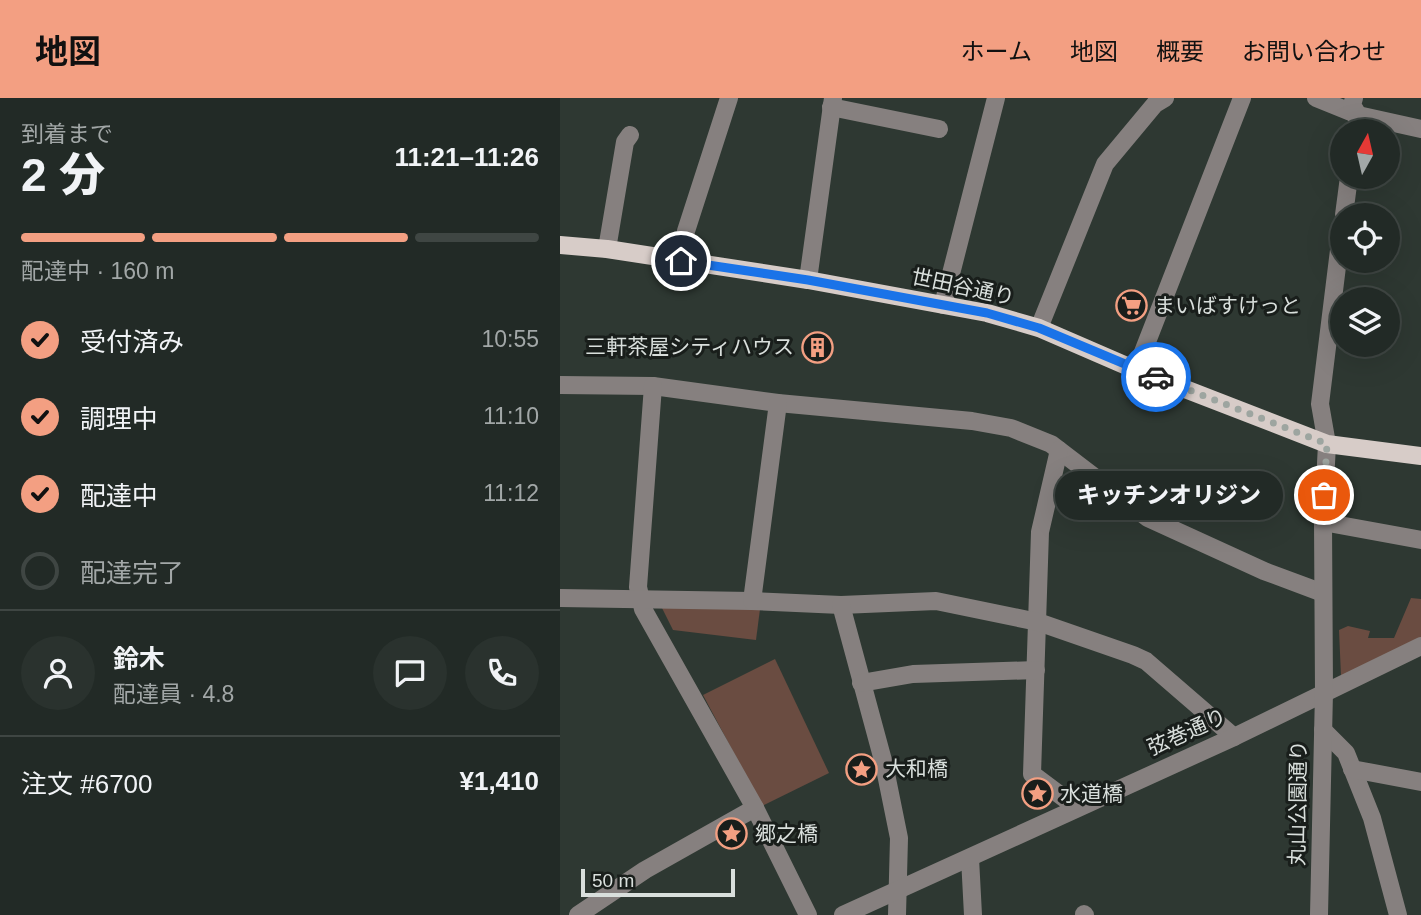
<!DOCTYPE html>
<html lang="ja">
<meta charset="utf-8">
<style>
:root{--surface:#222a26;--page:#2a322e;--text:#f1f3f6;--muted:#a2a7a7;--line:#3f4643;--accent:#f39f82}
body{margin:0;font-family:Helvetica,"Noto Sans JP",sans-serif;background:var(--page);color:var(--text);height:100vh;display:flex;flex-direction:column;font-size:26px;white-space:nowrap}
*{box-sizing:border-box;margin:0}
p{font-size:23px;color:var(--muted)}
.icon{flex:none;width:38px;height:38px;fill:none;stroke:currentColor;stroke-width:2;stroke-linecap:round;stroke-linejoin:round}
.map{position:relative;flex:1;overflow:hidden}
.sheet{display:flex;flex-direction:column;background:var(--surface);width:560px}
.sheet>*{flex:none}
.needle{width:46px;rotate:8deg}
.fabs{position:absolute;left:770px;top:21px;display:grid;gap:14px}
.fabs a{display:grid;place-items:center;width:70px;height:70px;border-radius:50%;background:var(--surface);box-shadow:0 7px 28px #0002,0 0 0 2px var(--line);font-size:35px}
.scale{position:absolute;left:21px;bottom:18px;width:154px;box-sizing:border-box;padding-left:7px;border:4px solid #d9dfdc;border-top:0;font-size:19px;line-height:24px;white-space:nowrap;color:#d9dfdc;-webkit-text-stroke:5px #191e1b;paint-order:stroke}
.pin{position:absolute;display:grid;place-items:center;width:60px;height:60px;color:#fff;margin:-30px;border:4px solid #fff;border-radius:50%;box-shadow:0 2px 7px #0007}
.courier{position:absolute;display:grid;place-items:center;width:70px;height:70px;margin:-35px;border:5px solid #1a73e8;border-radius:50%;background:#fff;color:#222;box-shadow:0 2px 9px #0007}
.bubble{position:absolute;height:49px;border-radius:24px;background:var(--surface);box-shadow:0 7px 28px #0002,0 0 0 2px var(--line);font-size:23px;font-weight:800;line-height:49px;text-align:center}
.head em{font-style:normal;font-weight:800}
.head div{display:flex;flex-direction:column-reverse}
.head{display:flex;align-items:center;justify-content:space-between;height:119px;padding:0 21px}
h1{font-size:46px;font-weight:800;line-height:52px}
.bar{display:grid;grid-template-columns:repeat(4,1fr);gap:10px 7px;align-content:center;height:84px;padding:0 21px}
.bar i{height:9px;border-radius:5px;background:var(--line)}
.bar .on{background:var(--accent)}
.bar p{grid-column:span 4}
.line{display:flex;align-items:center;gap:18px;padding:0 21px;border-top:2px solid var(--line)}
.line div{flex:1}
.round{display:grid;place-items:center;flex:none;width:74px;height:74px;border-radius:37px;background:var(--page)}
ol{padding:0 21px;list-style:none}
li{display:flex;align-items:center;gap:21px;height:77px}
li p{margin-inline-start:auto}
li .icon{padding:7px;border-radius:50%;background:var(--accent);color:#111;stroke-width:4}
li:last-child{color:var(--muted)}
li i{width:38px;height:38px;border:4px solid var(--line);border-radius:50%}
header{display:flex;align-items:center;gap:42px;box-sizing:border-box;height:98px;padding:0 35px;background:var(--accent);color:#111}
header strong{font-size:33px}
nav{display:flex;gap:38px;margin-inline-start:auto;font-size:24px}
main{display:flex;flex:1;min-height:0}
.map>svg:first-child{display:block}
.green{fill:#6a4c41}
.lines{fill:none;stroke-linecap:round;stroke-linejoin:round}
.minor{stroke:#86807f;stroke-width:18}
.major{stroke:#d7ccc8;stroke-width:18}
.done{stroke:#9da5a0;stroke-width:7;stroke-dasharray:0 12.6}
.route{stroke:#1a73e8;stroke-width:9}
.labels{text-anchor:middle;stroke-width:6;stroke-linejoin:round;paint-order:stroke}
.street-label{font-size:21px;fill:#d9dfdc;stroke:#191e1b}
.poi-label{font-size:21px;fill:#d9dfdc;stroke:#191e1b;text-anchor:start}
</style>
<header>
<strong>地図</strong>
<nav><a>ホーム</a><a>地図</a><a>概要</a><a>お問い合わせ</a></nav>
</header>
<main>
<section class="sheet">
<div class="head"><div><h1>2 分</h1><p>到着まで</p></div><em>11:21–11:26</em></div>
<div class="bar"><i class="on"></i><i class="on"></i><i class="on"></i><i></i><p>配達中 · 160 m</p></div>
<ol>
<li><svg class="icon" aria-label="check" viewBox="0 0 24 24"><path d="M5 12l5 5 9-10"/></svg>受付済み<p>10:55</p></li>
<li><svg class="icon" aria-label="check" viewBox="0 0 24 24"><path d="M5 12l5 5 9-10"/></svg>調理中<p>11:10</p></li>
<li><svg class="icon" aria-label="check" viewBox="0 0 24 24"><path d="M5 12l5 5 9-10"/></svg>配達中<p>11:12</p></li>
<li><i></i>配達完了</li>
</ol>
<div class="line" style="height:126px"><a class="round"><svg class="icon" aria-label="person" viewBox="0 0 24 24"><circle cx="12" cy="8" r="4"/><path d="M4 21q1-7 8-7t8 7"/></svg></a><div><b>鈴木</b><p>配達員 · 4.8</p></div><a class="round"><svg class="icon" aria-label="chat" viewBox="0 0 24 24"><path d="M4 5h16v11H9l-5 4z"/></svg></a><a class="round"><svg class="icon" aria-label="phone" viewBox="0 0 24 24"><path d="M5 4h4l2 5-3 2q2 4 5 5l2-3 5 2v4C11 20 4 13 5 4z"/></svg></a></div>
<div class="line" style="height:91px"><div>注文 #6700</div><b>¥1,410</b></div>
</section>
<div class="map">
<svg width="861" height="817" viewBox="0 0 861 817">
<rect width="100%" height="100%" fill="#2e3832"/>
<g class="green">
<polygon points="851,500 861,501 861,541 781,578 779,532 788,528 810,533 808,540 834,540"/>
<polygon points="100,506 200,511 196,542 113,532"/>
<polygon points="215,561 269,675 202,708 143,597"/>
</g>
<g class="lines">
<g class="minor">
<polyline points="756,0 798,17 861,31"/>
<polyline points="794,0 792,7 798,17 796,33"/>
<polyline points="271,9 379,31"/>
<polyline points="784,117 789,79"/>
<polyline points="47,151 65,44 70,37"/>
<polyline points="121,163 126,133 169,0"/>
<polyline points="248,182 273,0"/>
<polyline points="383,207 436,0"/>
<polyline points="479,230 545,66 595,6 605,0"/>
<polyline points="576,272 682,0"/>
<polyline points="0,287 93,288 218,305 412,323 451,330 491,346 588,420 704,473 763,495"/>
<polyline points="93,288 78,489 83,511 195,710 248,817"/>
<polyline points="499,352 480,434 472,676 516,709"/>
<polyline points="763,424 861,442"/>
<polyline points="0,500 192,503 281,507 376,503 478,524 573,557 586,563 674,639"/>
<polyline points="192,503 218,305"/>
<polyline points="281,507 324,666 339,740 337,817"/>
<polyline points="301,585 353,576 476,572"/>
<polyline points="763,632 786,655 812,720 838,817"/>
<polyline points="792,671 861,684"/>
<polyline points="410,760 413,817"/>
<polyline points="524,816 525,817"/>
<polyline points="18,817 85,772 195,710"/>
<polyline points="283,817 674,639 861,548"/>
<polyline points="759,817 764,594 763,424 767,346 760,306 782,128"/>
</g>
<polyline class="major" points="0,147 47,151 248,182 427,215 479,230 576,272 767,346 861,358"/>
</g>
<g class="lines">
<polyline class="done" points="596,279 767,346 764,397"/>
<polyline class="route" points="121,163 248,182 427,215 479,230 596,279"/>
</g>
<defs>
<symbol id="supermarket-ring" viewBox="-11 -11 22 22"><circle r="9.5" fill="#191e1b" stroke="#f39f82" stroke-width="1.5"/><path d="M-6-5.5h2.5l.6 2H6L4.5 2H-2.5L-4.4-4H-6ZM-1.5 3.2a1.3 1.3 0 1 0 .1 0ZM3 3.2a1.3 1.3 0 1 0 .1 0Z" fill="#f39f82"/></symbol>
<symbol id="building-ring" viewBox="-11 -11 22 22"><circle r="9.5" fill="#191e1b" stroke="#f39f82" stroke-width="1.5"/><path d="M-4-6H4V6H1V3H-1V6H-4ZM-2.5-4.3h1.7v1.8h-1.7ZM.8-4.3h1.7v1.8H.8ZM-2.5-1h1.7V.8h-1.7ZM.8-1h1.7V.8H.8Z" fill="#f39f82"/></symbol>
<symbol id="sight-ring" viewBox="-11 -11 22 22"><circle r="9.5" fill="#191e1b" stroke="#f39f82" stroke-width="1.5"/><path d="M0-6L1.8-2.2L6-1.7L2.9 1.2L3.7 5.4L0 3.3L-3.7 5.4L-2.9 1.2L-6-1.7L-1.8-2.2Z" fill="#f39f82"/></symbol>
</defs>
<g fill-rule="evenodd">
<use href="#supermarket-ring" x="554" y="190" width="35" height="35"/>
<use href="#building-ring" x="240" y="232" width="35" height="35"/>
<use href="#sight-ring" x="284" y="654" width="35" height="35"/>
<use href="#sight-ring" x="460" y="678" width="35" height="35"/>
<use href="#sight-ring" x="154" y="718" width="35" height="35"/>
</g>
<g class="labels">
<g class="street-label">
<text transform="translate(403 189) rotate(12)" y="7">世田谷通り</text>
<text transform="translate(627 634) rotate(-24)" y="7">弦巻通り</text>
<text transform="translate(738 705) rotate(-89)" y="7">丸山公園通り</text>
</g>
<g class="poi-label">
<text x="594" y="215">まいばすけっと</text>
<text x="234" y="256" text-anchor="end">三軒茶屋シティハウス</text>
<text x="325" y="678">大和橋</text>
<text x="500" y="703">水道橋</text>
<text x="195" y="743">郷之橋</text>
</g>
</g>
</svg>
<div class="fabs">
<a><svg class="needle" viewBox="-14 -14 28 28"><path d="M0-13l5 13h-10z" fill="#e53935"/><path d="M0 13l5-13h-10z" fill="#a2a7a7"/></svg></a>
<a><svg class="icon" aria-label="locate" viewBox="0 0 24 24"><circle cx="12" cy="12" r="6"/><path d="M12 2v4M12 18v4M2 12h4M18 12h4"/></svg></a>
<a><svg class="icon" aria-label="layers" viewBox="0 0 24 24"><path d="M12 4l9 5-9 5-9-5zM3 14l9 5 9-5"/></svg></a>
</div>
<div class="scale">50 m</div>
<div class="pin" style="left:764px;top:397px;background:#ea580c"><svg class="icon" aria-label="bag" viewBox="0 0 24 24"><path d="M5 8h14l-1 12H6zM9 8a3 3 0 0 1 6 0"/></svg></div>
<div class="pin" style="left:121px;top:163px;background:#1f2937"><svg class="icon" aria-label="home" viewBox="0 0 24 24"><path d="M3 11l9-7 9 7M6 9v11h12V9"/></svg></div>
<div class="courier" style="left:596px;top:279px"><svg class="icon" aria-label="car" viewBox="0 0 24 24"><path d="M5 17H2v-5l4-1 3-4h7l3 4 3 1v5h-3M9 17h6M6 11h13"/><circle cx="7" cy="17" r="2"/><circle cx="17" cy="17" r="2"/></svg></div>
<div class="bubble" style="left:495px;top:373px;width:228px">キッチンオリジン</div>
</div>
</main>
